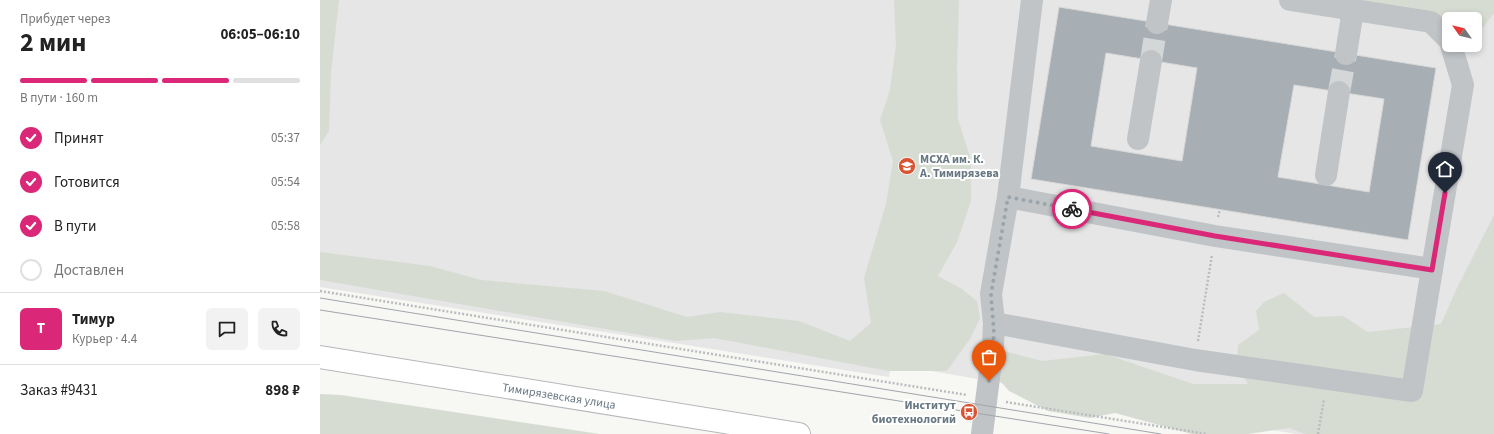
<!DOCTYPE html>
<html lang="ru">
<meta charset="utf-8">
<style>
:root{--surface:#fff;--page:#f2f2f2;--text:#222;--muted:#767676;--line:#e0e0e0;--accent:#db2777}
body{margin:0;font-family:"Source Sans 3",sans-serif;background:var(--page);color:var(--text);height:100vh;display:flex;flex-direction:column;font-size:15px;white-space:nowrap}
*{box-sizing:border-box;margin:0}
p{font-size:13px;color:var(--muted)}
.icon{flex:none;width:22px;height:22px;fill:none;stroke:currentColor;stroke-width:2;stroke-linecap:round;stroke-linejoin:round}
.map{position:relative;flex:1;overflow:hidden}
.sheet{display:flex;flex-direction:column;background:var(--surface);width:320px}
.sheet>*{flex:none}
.needle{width:26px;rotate:304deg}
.buttons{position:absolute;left:1122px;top:12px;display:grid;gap:8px}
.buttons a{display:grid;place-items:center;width:40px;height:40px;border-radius:6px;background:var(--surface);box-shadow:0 2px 6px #0003;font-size:20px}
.pin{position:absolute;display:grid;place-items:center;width:34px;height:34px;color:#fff;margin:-41px -17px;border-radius:50% 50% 50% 0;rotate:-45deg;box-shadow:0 0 4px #0007}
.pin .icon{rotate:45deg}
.courier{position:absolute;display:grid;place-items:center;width:40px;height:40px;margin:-20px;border:3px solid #db2777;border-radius:50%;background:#fff;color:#222;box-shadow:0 1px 5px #0007}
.headline em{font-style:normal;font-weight:700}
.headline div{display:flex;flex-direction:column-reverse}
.headline{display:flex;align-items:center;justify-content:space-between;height:68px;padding:0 20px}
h1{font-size:26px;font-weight:700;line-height:30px}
.bar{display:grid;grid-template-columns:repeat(4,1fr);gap:6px 4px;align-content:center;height:48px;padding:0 20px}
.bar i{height:5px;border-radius:3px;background:var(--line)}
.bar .active{background:var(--accent)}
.bar p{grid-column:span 4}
.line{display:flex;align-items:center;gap:10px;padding:0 20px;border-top:1px solid var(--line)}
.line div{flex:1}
.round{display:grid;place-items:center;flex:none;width:42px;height:42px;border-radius:6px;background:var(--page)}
ol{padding:0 20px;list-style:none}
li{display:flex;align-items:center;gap:12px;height:44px}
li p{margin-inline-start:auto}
li .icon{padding:4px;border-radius:50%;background:var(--accent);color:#fff;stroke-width:4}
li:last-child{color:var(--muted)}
li i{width:22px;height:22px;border:2px solid var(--line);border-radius:50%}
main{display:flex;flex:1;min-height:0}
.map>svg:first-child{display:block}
.built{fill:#e5e6e5;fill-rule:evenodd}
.green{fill:#d7dcd3}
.building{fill:#a8afb4;stroke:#d8d8d7;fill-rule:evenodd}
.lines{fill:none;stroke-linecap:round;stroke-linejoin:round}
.minor-tunnel{stroke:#d3d7d8;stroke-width:22;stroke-dasharray:22 11;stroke-linecap:butt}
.major-casing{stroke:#b4b8bb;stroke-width:24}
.path{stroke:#babdbf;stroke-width:2.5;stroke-dasharray:2 2;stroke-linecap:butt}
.minor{stroke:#c0c4c7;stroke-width:22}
.major{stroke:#fff;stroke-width:22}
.tram{stroke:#a0a6ab;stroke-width:1}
.done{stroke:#9aa4ab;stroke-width:4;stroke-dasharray:0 7.2}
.route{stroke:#db2777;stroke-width:5}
.labels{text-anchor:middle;stroke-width:4;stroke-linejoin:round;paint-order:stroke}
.poi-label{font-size:12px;font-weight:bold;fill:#687883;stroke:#fff;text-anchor:start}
.street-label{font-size:12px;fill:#687883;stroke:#fff}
</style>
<main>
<section class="sheet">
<div class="headline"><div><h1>2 мин</h1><p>Прибудет через</p></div><em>06:05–06:10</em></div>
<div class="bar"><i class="active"></i><i class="active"></i><i class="active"></i><i></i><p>В пути · 160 m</p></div>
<ol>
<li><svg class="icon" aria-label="check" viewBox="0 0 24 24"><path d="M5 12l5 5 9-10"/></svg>Принят<p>05:37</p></li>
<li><svg class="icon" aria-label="check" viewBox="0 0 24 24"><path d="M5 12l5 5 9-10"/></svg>Готовится<p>05:54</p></li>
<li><svg class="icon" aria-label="check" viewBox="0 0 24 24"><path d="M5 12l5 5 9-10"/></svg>В пути<p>05:58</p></li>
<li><i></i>Доставлен</li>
</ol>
<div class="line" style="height:72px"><b class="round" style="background:var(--accent);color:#fff">Т</b><div><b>Тимур</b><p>Курьер · 4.4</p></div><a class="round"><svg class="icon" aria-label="chat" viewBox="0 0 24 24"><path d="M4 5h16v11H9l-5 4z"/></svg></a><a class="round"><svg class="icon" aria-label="phone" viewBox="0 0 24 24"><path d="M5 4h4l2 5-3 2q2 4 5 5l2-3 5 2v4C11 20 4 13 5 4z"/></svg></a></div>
<div class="line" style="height:52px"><div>Заказ #9431</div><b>898 ₽</b></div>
</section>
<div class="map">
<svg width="1174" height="434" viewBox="0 0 1174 434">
<rect width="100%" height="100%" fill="#f7f7f4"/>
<path class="built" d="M0 0H1174V434H976L571 364 569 377 0 287ZM1129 19H1155V45H1129Z"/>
<g class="green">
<polygon points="0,0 19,0 11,73 9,131 0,145"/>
<polygon points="574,0 639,0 637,70 638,119 651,160 651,201 637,242 618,276 642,289 657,301 660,318 650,339 627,371 568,371 394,338 355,341 0,280 0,252 110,266 161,280 284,291 367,317 400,312 479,321 530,341 551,323 544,278 566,204 573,161 560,120 570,90 576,45"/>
<polygon points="1018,0 1174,0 1174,13 1159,33 1155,31 1155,19 1129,19 1129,23 1094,11"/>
<polygon points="1174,215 1174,434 985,434 969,428 928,434 872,434 795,413 770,418 728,411 689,391 675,375 684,351 722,361 785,354 873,384 928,384 917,367 918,345 939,330 936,311 944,302 964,293 994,317 1023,316 1048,332 1121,324 1136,290"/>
<polygon points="0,394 21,395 280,434 0,434"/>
</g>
<path class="building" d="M739 7 1116 68 1088 240 711 179ZM786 53 877 68 862 161 771 146ZM974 85 1064 99 1049 192 958 177Z"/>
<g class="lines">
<g class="minor-tunnel">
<polyline points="831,61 837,23"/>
<polyline points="1019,92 1026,54"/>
</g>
<defs>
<polyline id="major" points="0,357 479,434"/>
</defs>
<use href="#major" class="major-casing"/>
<g class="path">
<polyline points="898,217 900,209"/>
<polyline points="0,291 647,395"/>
<polyline points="878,341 892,255"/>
<polyline points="686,402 887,434"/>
<polyline points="998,434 1004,399"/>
</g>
<g class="minor">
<polyline points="970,0 1111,22 1129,40"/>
<polyline points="837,23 841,0"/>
<polyline points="1026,54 1033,10"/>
<polyline points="818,139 831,61"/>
<polyline points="1006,175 1019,92"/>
<polyline points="688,197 895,236 1112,269 1143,85 1131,45"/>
<polyline points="674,323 875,360 1092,391 1112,269"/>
<polyline points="662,434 673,346 674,323 671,294 688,197 712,0"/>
</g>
<use href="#major" class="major"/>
<g class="tram">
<polyline points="0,298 841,434"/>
<polyline points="0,310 789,434"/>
</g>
</g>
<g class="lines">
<polyline class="done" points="669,381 674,334 671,294 688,197 752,209"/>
<polyline class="route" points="752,209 895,236 1112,270 1125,193"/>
</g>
<defs>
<symbol id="university-disc" viewBox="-11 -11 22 22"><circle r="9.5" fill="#d95432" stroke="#fff"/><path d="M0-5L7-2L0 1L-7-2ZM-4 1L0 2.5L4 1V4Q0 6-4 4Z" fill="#fff"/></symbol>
<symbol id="bus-disc" viewBox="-11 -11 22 22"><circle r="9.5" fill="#d95432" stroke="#fff"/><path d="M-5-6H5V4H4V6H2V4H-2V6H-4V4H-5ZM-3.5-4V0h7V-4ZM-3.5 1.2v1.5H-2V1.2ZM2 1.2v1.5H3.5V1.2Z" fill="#fff"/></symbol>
</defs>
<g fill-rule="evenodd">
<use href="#university-disc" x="577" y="156" width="20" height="20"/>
<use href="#bus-disc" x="639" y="402" width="20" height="20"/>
</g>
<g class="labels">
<g class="poi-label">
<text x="600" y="163">МСХА им. К.<tspan x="600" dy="14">А. Тимирязева</tspan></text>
<text x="636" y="409" text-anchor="end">Институт<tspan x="636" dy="14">биотехнологий</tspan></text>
</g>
<g class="street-label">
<text transform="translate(239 396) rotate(9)" y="4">Тимирязевская улица</text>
</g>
</g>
</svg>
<div class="buttons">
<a><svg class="needle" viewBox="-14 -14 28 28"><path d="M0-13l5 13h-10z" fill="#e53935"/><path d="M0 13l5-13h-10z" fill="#767676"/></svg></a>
</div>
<div class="pin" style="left:669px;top:381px;background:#ea580c"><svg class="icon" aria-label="bag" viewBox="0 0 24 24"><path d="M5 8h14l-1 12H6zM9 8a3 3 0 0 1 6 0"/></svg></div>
<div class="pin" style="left:1125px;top:193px;background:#1f2937"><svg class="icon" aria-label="home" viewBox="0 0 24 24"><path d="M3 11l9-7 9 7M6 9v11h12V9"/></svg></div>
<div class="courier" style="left:752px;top:209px"><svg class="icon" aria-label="bike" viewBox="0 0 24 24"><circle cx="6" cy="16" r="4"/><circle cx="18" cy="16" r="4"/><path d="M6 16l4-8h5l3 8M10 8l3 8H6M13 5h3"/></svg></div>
</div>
</main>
